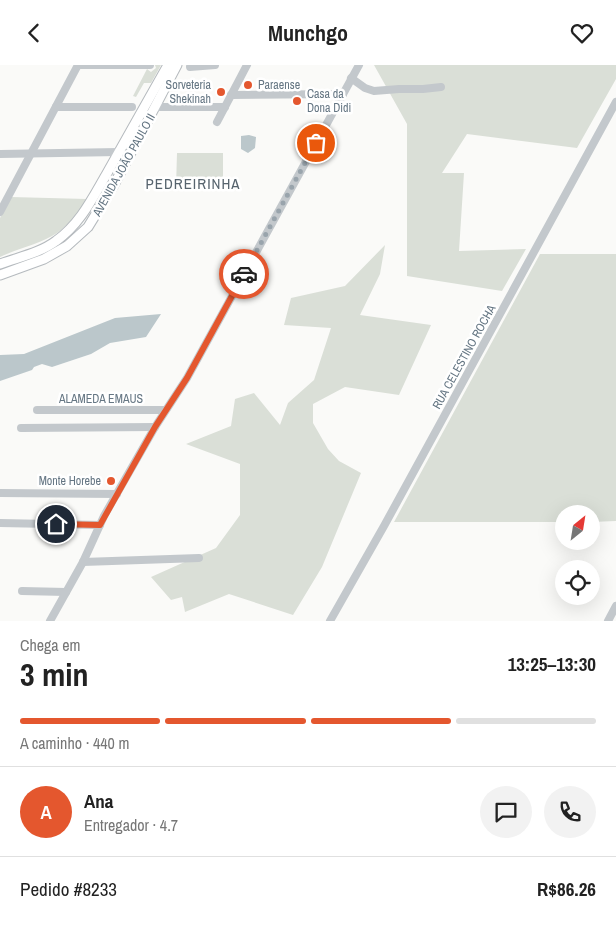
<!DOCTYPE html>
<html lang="pt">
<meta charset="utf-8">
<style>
:root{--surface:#fff;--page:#f2f2f2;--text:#222;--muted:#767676;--line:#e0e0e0;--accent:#e4572e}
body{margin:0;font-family:"Archivo Narrow",sans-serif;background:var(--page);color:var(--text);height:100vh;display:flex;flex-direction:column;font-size:19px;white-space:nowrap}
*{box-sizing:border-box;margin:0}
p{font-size:16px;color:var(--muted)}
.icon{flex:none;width:28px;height:28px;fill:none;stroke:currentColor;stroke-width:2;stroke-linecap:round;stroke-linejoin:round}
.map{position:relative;height:556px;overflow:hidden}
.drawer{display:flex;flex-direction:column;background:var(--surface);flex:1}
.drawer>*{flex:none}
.needle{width:32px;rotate:30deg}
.fabs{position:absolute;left:555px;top:440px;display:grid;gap:10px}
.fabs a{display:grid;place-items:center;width:45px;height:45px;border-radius:50%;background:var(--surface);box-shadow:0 5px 20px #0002;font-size:25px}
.pin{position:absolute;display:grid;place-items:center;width:42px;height:42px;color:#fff;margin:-21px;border:2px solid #fff;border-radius:50%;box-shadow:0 1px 5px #0007}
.courier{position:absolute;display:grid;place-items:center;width:50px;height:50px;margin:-25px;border:4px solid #e4572e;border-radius:50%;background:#fff;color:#222;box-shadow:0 1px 6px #0007}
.head em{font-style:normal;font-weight:700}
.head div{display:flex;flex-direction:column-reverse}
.head{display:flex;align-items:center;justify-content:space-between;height:85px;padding:0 20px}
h1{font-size:32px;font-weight:700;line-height:38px}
.bar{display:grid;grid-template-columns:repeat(4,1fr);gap:8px 5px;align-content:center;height:60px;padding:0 20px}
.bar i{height:6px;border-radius:4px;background:var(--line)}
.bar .current{background:var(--accent)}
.bar p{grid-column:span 4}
.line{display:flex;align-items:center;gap:12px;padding:0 20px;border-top:1px solid var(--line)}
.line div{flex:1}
.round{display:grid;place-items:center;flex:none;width:52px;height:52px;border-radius:26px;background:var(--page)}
header{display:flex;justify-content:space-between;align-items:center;height:65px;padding:0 20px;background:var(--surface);font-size:22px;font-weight:700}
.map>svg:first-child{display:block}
.green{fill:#dadfd7}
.water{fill:#bbc7cb}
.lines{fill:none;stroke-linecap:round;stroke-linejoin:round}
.major-casing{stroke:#b5babe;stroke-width:11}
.minor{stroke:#c3c8cc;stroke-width:8}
.major{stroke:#fff;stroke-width:9}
.done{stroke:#99a4ac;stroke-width:5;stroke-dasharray:0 9}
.route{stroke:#e4572e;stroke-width:6}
.poi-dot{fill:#e4572e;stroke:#fff;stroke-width:2}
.labels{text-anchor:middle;stroke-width:5;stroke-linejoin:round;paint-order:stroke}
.poi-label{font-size:12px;fill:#657683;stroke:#fff;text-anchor:end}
.street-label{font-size:12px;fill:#657683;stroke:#fff}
.quarter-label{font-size:15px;letter-spacing:1px;fill:#57646e;stroke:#fff}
</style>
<header><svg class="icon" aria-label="back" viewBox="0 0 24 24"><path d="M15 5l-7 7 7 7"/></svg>Munchgo<svg class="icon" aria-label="heart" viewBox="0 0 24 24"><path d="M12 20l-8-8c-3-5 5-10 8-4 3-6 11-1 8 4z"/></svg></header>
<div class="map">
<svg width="616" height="556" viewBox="0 0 616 556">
<rect width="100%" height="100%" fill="#fafaf8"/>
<g class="green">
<polygon points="155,0 161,0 151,18 144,18 136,32 133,31 147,4 151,7 156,3"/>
<polygon points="374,0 616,0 616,14 577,83 467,69 442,108 464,108 459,186 526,184 502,226 407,211 407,59"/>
<polygon points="177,88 223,88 223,122 176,122"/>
<path d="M11 132 87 134C78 148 67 163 52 171 36 180 16 184 0 192V153Z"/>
<polygon points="385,180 380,209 360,250 431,260 399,330 345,322 313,339 313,358 328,384 339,396 361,408 322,502 293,550 229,529 185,547 182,532 171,535 151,512 216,483 240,450 240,399 186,379 231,361 235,334 254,328 280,360 288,338 314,315 331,263 284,260 291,233 345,221"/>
<polygon points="540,189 616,189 616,456 591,457 591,449 564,449 564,457 394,457"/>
</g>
<g class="water">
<polygon points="249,70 256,72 255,83 248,88 241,84 241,71"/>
<polygon points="161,249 146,272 110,278 91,289 52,302 42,299 34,302 32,305 0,316 0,290 24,289 115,253"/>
</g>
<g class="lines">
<defs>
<g id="major">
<path d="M0 199C19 192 40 188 56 176 80 159 92 134 106 110 127 73 147 37 168 0"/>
<polyline points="0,210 44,194 67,181 88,162 115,118 177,0"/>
</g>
</defs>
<use href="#major" class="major-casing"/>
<g class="minor">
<polyline points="78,0 150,0"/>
<polyline points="190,2 215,0"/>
<polyline points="351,13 365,23 374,26 399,24 423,24 441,22"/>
<polyline points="231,30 343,29"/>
<polyline points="56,42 132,42"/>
<polyline points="156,42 225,42"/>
<polyline points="217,57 247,0"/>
<polyline points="0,89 119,87"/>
<polyline points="0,147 78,0"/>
<polyline points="37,345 165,345"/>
<polyline points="21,363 155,362"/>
<polyline points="0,428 117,429"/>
<polyline points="0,458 100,460"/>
<polyline points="83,497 199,493"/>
<polyline points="22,526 66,527"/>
<polyline points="50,556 83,497 104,451 155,362 187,313 359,0"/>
<polyline points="330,556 384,461 616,37"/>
<polyline points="608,556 616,541"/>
</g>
<use href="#major" class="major"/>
</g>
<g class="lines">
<polyline class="done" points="244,209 316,78"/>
<polyline class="route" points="56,459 100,460 155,362 187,313 244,209"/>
</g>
<g class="poi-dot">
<circle cx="248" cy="20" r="5"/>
<circle cx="221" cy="27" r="5"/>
<circle cx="297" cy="36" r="5"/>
<circle cx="111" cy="416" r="5"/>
</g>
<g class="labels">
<g class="poi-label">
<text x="211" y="24">Sorveteria<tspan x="211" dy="14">Shekinah</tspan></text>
<text x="258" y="24" text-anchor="start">Paraense</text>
<text x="307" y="33" text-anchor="start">Casa da<tspan x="307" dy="14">Dona Didi</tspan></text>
<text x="101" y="420">Monte Horebe</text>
</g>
<g class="street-label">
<text transform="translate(124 100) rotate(-61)" y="4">AVENIDA JOÃO PAULO II</text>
<text transform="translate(464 292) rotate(-61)" y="4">RUA CELESTINO ROCHA</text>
<text x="101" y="338">ALAMEDA EMAUS</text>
</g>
<g class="quarter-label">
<text x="193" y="124">PEDREIRINHA</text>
</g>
</g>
</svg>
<div class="fabs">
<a><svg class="needle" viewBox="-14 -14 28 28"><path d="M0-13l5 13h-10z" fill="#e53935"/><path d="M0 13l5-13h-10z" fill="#767676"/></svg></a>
<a><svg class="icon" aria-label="locate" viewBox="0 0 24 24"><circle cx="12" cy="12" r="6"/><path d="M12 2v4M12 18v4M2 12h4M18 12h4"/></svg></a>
</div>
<div class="pin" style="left:316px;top:78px;background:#ea580c"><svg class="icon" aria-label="bag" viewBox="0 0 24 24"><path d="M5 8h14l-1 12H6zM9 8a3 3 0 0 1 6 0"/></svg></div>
<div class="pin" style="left:56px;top:459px;background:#1f2937"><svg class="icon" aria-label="home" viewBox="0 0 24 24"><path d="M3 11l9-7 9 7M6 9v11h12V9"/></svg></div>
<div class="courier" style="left:244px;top:209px"><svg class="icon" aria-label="car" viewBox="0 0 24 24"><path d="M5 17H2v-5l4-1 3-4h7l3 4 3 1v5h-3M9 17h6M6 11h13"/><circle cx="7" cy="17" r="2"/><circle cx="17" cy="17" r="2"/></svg></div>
</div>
<section class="drawer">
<div class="head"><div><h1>3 min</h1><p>Chega em</p></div><em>13:25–13:30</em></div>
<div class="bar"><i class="current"></i><i class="current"></i><i class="current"></i><i></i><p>A caminho · 440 m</p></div>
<div class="line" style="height:90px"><b class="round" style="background:var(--accent);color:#fff">A</b><div><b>Ana</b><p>Entregador · 4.7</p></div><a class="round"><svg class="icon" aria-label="chat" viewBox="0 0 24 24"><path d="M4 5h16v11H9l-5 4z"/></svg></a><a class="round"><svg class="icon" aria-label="phone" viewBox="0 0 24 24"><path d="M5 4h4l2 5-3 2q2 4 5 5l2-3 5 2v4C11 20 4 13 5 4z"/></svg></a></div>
<div class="line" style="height:65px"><div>Pedido #8233</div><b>R$86.26</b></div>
</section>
